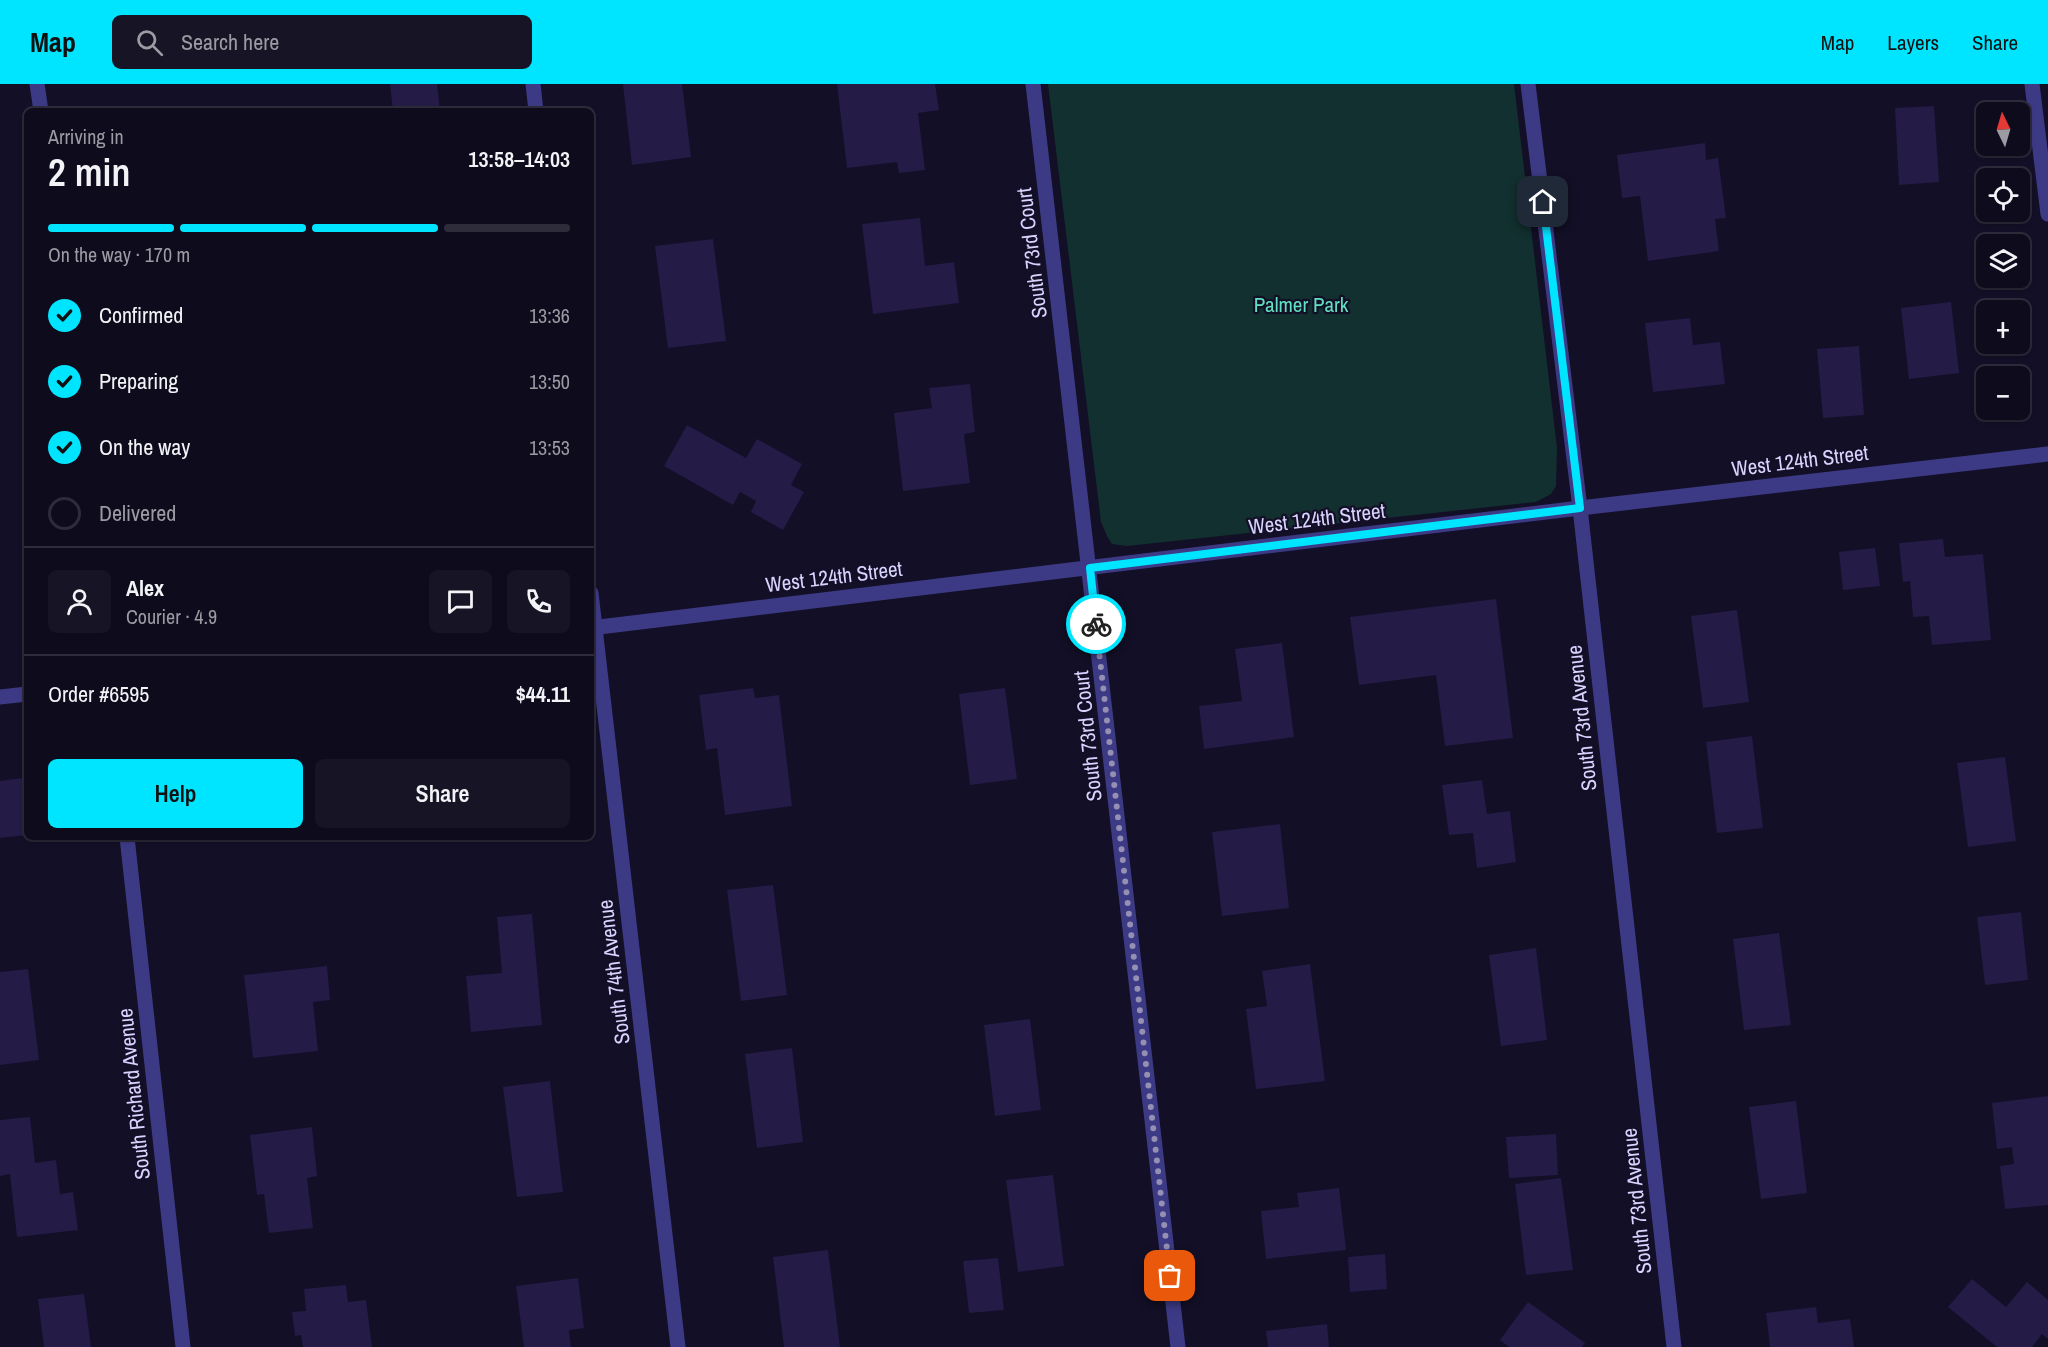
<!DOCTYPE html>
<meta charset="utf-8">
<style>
:root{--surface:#0e0b1c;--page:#171425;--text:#f1f3f6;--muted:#9b9ba3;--line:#2e2b3b;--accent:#00e5ff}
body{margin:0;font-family:"Archivo Narrow",sans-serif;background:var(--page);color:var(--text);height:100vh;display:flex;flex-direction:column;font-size:22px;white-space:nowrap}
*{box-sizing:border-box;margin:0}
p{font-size:20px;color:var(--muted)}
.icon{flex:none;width:33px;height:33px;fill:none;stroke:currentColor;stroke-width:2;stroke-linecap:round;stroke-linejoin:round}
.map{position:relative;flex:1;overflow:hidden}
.sheet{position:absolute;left:24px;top:24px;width:570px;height:732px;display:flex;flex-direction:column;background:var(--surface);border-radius:9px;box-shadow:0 2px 4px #0004,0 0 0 2px var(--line)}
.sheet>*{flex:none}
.needle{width:39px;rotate:355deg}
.tools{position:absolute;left:1976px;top:18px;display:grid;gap:12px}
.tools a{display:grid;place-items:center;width:54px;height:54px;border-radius:9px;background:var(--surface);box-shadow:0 2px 4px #0004,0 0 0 2px var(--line);font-size:30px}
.pin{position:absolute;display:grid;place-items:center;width:51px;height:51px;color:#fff;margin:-26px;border-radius:12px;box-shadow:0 3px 9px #0006}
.courier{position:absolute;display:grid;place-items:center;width:60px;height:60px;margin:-30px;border:4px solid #00e5ff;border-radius:50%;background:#fff;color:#222;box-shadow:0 2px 8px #0007}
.head em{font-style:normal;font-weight:600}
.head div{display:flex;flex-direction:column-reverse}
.head{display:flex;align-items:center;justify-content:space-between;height:102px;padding:0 24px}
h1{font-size:39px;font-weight:600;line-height:45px}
.bar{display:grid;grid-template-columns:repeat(4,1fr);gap:9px 6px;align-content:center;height:72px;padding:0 24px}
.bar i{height:8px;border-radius:4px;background:var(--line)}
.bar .current{background:var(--accent)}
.bar p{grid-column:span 4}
.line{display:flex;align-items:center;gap:15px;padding:0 24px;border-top:2px solid var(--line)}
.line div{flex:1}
.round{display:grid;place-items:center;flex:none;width:63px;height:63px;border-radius:9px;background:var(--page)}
ol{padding:0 24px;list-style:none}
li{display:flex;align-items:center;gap:18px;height:66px}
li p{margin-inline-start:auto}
li .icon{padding:6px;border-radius:50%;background:var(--accent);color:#111;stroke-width:4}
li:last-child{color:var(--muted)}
li i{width:33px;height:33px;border:3px solid var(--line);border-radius:50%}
.cta{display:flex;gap:12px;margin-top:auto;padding:12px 24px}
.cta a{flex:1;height:69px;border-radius:9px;background:var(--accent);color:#111;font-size:24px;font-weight:600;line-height:69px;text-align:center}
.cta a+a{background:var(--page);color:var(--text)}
header{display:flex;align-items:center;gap:36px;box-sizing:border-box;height:84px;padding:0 30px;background:var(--accent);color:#111}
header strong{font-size:28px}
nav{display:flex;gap:33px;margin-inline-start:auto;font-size:21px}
.search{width:420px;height:54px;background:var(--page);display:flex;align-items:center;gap:15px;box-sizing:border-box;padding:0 21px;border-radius:9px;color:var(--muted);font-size:22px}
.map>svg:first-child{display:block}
.green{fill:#12302f}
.building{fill:#241b47}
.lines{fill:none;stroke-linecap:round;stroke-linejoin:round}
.street{stroke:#3d3a85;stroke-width:15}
.done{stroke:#948fb3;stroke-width:6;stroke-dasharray:0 10.8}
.route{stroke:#00e5ff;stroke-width:8}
.labels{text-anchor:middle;stroke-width:4.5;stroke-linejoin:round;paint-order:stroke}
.street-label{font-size:21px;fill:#d9d4ff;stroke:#130f26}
.park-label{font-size:21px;fill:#5fe0c0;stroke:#130f26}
</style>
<header>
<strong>Map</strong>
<div class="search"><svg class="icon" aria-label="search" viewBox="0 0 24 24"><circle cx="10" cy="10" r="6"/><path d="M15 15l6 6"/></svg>Search here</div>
<nav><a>Map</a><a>Layers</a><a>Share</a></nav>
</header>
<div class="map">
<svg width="2048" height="1263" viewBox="0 0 2048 1263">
<rect width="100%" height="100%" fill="#130f26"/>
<polygon class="green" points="1048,0 1514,0 1557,364 1556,402 1551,410 1536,418 1127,462 1112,460 1107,452 1101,438"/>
<g class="building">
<polygon points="390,0 437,0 440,27 393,27"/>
<polygon points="623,0 682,0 691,73 632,81"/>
<polygon points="837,0 935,0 939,26 918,29 925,86 899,89 897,78 847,84"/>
<polygon points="1934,22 1939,98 1899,101 1895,24"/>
<polygon points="1705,59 1706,76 1718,74 1726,134 1715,135 1719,167 1648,177 1640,112 1622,114 1617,71"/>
<polygon points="920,134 925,182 954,178 959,219 873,230 862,140"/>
<polygon points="713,155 726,257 668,264 655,162"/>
<polygon points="1951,218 1959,289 1909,295 1901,224"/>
<polygon points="1690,234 1693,261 1720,258 1725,300 1653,308 1645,239"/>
<polygon points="1859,262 1864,331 1823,334 1817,265"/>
<polygon points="970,300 975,348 964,350 970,399 903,407 894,329 932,324 929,304"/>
<polygon points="687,341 746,374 757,355 802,380 791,401 804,408 783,446 751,428 756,417 740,408 733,421 664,382"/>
<polygon points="1943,455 1945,473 1983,470 1991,556 1932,561 1929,532 1913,533 1910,497 1903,498 1899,459"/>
<polygon points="1875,464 1880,502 1843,506 1839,468"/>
<polygon points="1496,515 1513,654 1445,662 1436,591 1359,601 1350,533"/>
<polygon points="1737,526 1749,618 1703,624 1691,532"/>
<polygon points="1282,559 1294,653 1204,665 1199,622 1242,617 1235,565"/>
<polygon points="753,604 755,614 779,611 792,722 725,731 717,664 706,666 699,611"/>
<polygon points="1005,604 1017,695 970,701 959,610"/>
<polygon points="1752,652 1763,744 1717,749 1706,658"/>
<polygon points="2005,673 2016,757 1968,763 1957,679"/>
<polygon points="23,694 27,728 27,751 0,754 0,697"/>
<polygon points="1482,696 1487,730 1510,727 1516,778 1477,784 1473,749 1449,751 1442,701"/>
<polygon points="1280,740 1289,824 1222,832 1212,748"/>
<polygon points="773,801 787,911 741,917 727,806"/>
<polygon points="2021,828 2028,896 1985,901 1977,833"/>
<polygon points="532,830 542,941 471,948 466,892 502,889 497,833"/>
<polygon points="1779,849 1791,941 1744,946 1733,855"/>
<polygon points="1536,864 1547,956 1501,962 1489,871"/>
<polygon points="1310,880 1325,997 1256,1005 1246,925 1267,922 1262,887"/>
<polygon points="327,882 330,916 313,918 318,967 253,974 244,891"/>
<polygon points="28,885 39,976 0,981 0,888"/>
<polygon points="1030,935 1041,1026 995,1032 984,941"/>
<polygon points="792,964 803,1058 757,1064 745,970"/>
<polygon points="550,997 563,1108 517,1113 503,1003"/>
<polygon points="2048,1012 2048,1121 2005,1125 2000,1082 2014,1080 2012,1063 1997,1065 1992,1019"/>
<polygon points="1796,1017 1807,1109 1761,1115 1749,1023"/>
<polygon points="30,1033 35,1079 56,1076 60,1110 73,1108 78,1146 17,1153 10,1090 0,1092 0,1036"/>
<polygon points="312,1043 317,1092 307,1094 313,1144 269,1149 264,1110 257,1111 250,1051"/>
<polygon points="1556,1050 1558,1091 1509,1094 1506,1053"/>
<polygon points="1053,1091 1064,1182 1018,1188 1006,1096"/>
<polygon points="1561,1094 1573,1186 1526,1191 1515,1100"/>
<polygon points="1339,1104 1346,1166 1266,1175 1261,1127 1299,1123 1297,1109"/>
<polygon points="828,1166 840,1263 784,1263 773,1173"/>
<polygon points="1385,1170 1387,1205 1350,1208 1348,1173"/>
<polygon points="998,1174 1004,1226 969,1229 963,1177"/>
<polygon points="578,1194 584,1244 569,1246 571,1263 524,1263 516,1202"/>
<polygon points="1972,1195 2006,1223 2027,1198 2048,1216 2048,1255 2042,1250 2032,1263 1997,1263 1948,1223"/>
<polygon points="346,1201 348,1218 366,1216 372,1263 303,1263 301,1251 295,1252 292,1228 306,1227 304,1205"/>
<polygon points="84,1210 91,1263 44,1263 38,1215"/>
<polygon points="1528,1218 1585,1259 1582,1263 1509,1263 1500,1256"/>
<polygon points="1816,1223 1818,1239 1850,1235 1854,1263 1770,1263 1766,1229"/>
<polygon points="1327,1240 1329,1263 1268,1263 1266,1247"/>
</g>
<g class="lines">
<g class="street">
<polyline points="37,0 41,27"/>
<polyline points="533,0 536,27"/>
<polyline points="1033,0 1178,1263"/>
<polyline points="1528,0 1580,424 1674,1263"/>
<polyline points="2032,0 2048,130"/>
<polyline points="591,509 678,1263"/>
<polyline points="591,544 1580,424 2048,370"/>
<polyline points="0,613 27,610"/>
<polyline points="127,753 183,1263"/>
</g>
</g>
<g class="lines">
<polyline class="done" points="1096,540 1170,1192"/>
<polyline class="route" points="1096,540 1090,484 1580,424 1543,118"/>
</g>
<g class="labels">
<g class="street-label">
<text transform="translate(1032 169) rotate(-97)" y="7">South 73rd Court</text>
<text transform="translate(1800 377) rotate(-7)" y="7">West 124th Street</text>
<text transform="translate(1317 435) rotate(-7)" y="7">West 124th Street</text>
<text transform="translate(834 493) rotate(-7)" y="7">West 124th Street</text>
<text transform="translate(1582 634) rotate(-96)" y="7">South 73rd Avenue</text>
<text transform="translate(1088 652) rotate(-96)" y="7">South 73rd Court</text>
<text transform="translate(614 888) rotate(-97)" y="7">South 74th Avenue</text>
<text transform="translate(134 1010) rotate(-96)" y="7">South Richard Avenue</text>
<text transform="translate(1637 1117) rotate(-96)" y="7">South 73rd Avenue</text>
</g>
<g class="park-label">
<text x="1301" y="228">Palmer Park</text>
</g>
</g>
</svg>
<div class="tools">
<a><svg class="needle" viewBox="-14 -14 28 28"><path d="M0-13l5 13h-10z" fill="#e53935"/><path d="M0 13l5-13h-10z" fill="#9b9ba3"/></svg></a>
<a><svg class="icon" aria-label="locate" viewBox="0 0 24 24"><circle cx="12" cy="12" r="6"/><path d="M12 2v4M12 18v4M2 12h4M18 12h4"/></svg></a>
<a><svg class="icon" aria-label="layers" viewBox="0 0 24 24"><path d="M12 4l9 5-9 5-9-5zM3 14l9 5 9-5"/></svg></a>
<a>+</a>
<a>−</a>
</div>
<div class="pin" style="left:1170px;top:1192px;background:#ea580c"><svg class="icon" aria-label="bag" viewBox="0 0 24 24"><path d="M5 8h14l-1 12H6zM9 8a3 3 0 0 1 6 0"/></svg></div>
<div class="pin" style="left:1543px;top:118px;background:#1f2937"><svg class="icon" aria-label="home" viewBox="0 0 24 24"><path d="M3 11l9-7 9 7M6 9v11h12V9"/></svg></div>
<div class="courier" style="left:1096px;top:540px"><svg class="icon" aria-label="bike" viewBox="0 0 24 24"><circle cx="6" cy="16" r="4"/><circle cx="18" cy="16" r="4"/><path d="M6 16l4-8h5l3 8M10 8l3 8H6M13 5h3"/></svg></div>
<section class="sheet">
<div class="head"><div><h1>2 min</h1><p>Arriving in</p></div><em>13:58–14:03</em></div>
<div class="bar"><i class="current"></i><i class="current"></i><i class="current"></i><i></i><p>On the way · 170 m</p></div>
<ol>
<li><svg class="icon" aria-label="check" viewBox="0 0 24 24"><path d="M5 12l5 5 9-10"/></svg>Confirmed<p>13:36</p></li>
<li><svg class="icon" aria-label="check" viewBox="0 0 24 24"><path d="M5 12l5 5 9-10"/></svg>Preparing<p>13:50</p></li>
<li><svg class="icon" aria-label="check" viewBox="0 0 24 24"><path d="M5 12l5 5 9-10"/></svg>On the way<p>13:53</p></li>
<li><i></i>Delivered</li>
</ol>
<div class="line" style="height:108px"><a class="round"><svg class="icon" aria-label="person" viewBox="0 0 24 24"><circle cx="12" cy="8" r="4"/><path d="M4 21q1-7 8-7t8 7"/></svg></a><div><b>Alex</b><p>Courier · 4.9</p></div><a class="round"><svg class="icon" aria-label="chat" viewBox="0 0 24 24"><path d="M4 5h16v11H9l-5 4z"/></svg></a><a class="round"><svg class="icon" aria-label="phone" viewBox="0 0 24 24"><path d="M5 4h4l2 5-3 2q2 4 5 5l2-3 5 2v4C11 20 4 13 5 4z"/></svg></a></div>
<div class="line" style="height:78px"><div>Order #6595</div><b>$44.11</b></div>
<div class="cta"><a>Help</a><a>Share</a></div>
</section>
</div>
